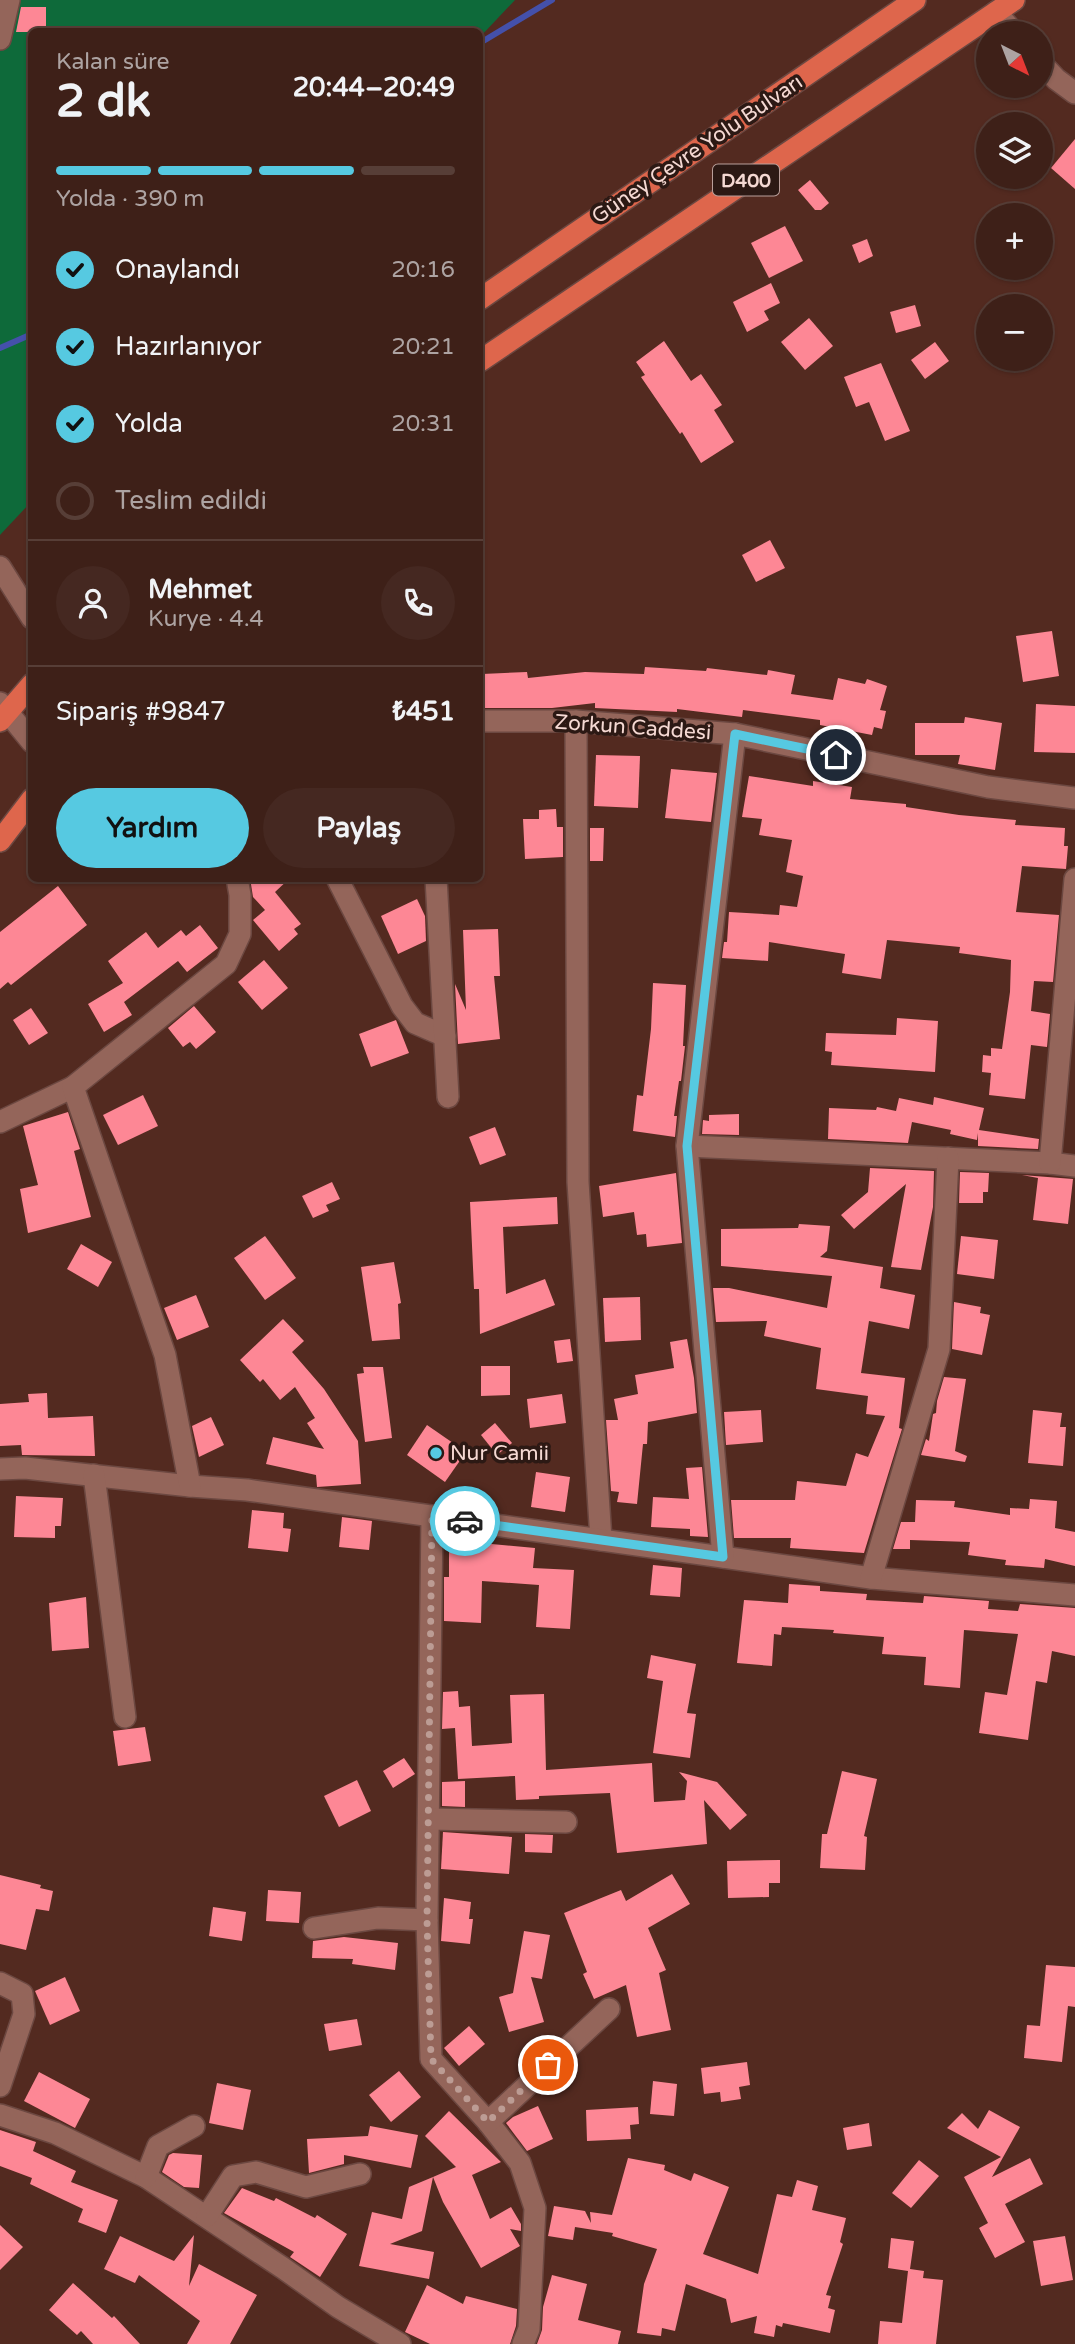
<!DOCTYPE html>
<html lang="tr">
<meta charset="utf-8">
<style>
:root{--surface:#3e2018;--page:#452821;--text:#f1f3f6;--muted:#ada3a2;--line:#573e37;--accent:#56c9e1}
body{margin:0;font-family:"Varela Round",sans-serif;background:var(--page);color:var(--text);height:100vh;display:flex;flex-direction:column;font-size:26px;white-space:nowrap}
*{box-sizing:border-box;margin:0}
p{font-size:23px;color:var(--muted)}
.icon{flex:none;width:38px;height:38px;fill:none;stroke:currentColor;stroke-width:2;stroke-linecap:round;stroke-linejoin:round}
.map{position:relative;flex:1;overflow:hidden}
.details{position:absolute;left:28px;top:28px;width:455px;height:854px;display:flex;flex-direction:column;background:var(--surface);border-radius:10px;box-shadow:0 2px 5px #0004,0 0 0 2px var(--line)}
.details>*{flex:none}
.needle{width:46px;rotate:138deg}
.buttons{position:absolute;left:976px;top:21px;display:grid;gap:14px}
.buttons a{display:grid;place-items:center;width:77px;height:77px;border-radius:50%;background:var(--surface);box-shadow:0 2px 5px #0004,0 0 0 2px var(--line);font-size:35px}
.pin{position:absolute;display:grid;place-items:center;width:60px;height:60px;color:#fff;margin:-30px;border:4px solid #fff;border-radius:50%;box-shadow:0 2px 7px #0007}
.courier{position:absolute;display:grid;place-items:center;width:70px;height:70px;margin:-35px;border:5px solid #56c9e1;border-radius:50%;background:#fff;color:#222;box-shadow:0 2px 9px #0007}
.headline em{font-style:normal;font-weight:700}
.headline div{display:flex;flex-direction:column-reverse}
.headline{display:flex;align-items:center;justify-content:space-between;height:119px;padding:0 28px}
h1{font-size:46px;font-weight:700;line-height:52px}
.bar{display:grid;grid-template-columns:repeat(4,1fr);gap:10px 7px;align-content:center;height:84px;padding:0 28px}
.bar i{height:9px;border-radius:5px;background:var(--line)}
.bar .active{background:var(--accent)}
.bar p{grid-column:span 4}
.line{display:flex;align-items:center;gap:18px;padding:0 28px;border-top:2px solid var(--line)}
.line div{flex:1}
.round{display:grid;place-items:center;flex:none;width:74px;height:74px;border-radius:37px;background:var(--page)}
ol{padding:0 28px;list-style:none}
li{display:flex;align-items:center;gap:21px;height:77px}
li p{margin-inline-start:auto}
li .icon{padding:7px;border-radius:50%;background:var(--accent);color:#111;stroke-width:4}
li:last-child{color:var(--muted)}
li i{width:38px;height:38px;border:4px solid var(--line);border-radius:50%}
.primary-button{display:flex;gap:14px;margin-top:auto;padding:14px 28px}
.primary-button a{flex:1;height:80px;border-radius:42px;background:var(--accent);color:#111;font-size:28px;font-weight:700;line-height:80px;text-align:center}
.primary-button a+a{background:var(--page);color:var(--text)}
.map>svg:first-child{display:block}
.green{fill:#0e6a3a}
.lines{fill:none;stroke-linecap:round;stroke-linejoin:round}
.stream{stroke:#4450aa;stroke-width:6}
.building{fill:#fd8795}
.minor-casing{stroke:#6c4841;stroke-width:24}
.tertiary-casing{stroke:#6c4841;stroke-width:24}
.trunk-casing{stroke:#6c4841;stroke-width:24}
.minor{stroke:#94655a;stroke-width:21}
.tertiary{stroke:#94655a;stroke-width:21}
.trunk{stroke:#de664c;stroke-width:21}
.done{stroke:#bc9c94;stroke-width:7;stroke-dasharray:0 12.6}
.route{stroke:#56c9e1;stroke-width:9}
.poi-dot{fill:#56c9e1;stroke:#2c1914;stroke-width:2.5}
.labels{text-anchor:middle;stroke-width:7;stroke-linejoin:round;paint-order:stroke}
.shield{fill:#2c1914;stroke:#b99f9a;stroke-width:2}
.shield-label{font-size:19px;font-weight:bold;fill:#f5d9d3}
.street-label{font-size:21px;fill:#f5d9d3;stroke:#2c1914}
.poi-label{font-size:21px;fill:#f5d9d3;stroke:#2c1914;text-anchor:start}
</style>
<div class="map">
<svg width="1075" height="2344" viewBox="0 0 1075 2344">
<rect width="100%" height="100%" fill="#532a20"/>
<polygon class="green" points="0,0 515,0 480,37 480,32 32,32 31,502 0,535"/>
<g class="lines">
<g class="stream">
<polyline points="480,43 552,0"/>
<polyline points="0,348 32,334"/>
</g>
</g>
<g class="building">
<polygon points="21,7 46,7 46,32 16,32"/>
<polygon points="1075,139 1075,189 1051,168"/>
<polygon points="810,180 829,203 821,210 815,210 798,190"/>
<polygon points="785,226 803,261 769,278 751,243"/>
<polygon points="867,239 873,256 859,263 852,245"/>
<polygon points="771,283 780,303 764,311 769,320 747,332 733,302"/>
<polygon points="915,305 921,326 896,333 890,312"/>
<polygon points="809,318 833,346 805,370 781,342"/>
<polygon points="664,341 691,381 701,374 722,405 714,410 734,442 701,463 682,432 680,434 641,377 645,375 636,362"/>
<polygon points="935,342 949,361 925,379 911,360"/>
<polygon points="881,363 910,431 885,441 869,402 856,407 844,377"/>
<polygon points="770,540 785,568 756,582 742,555"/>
<polygon points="1052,631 1059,676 1023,682 1016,636"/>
<polygon points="645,667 706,671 707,668 767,675 768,670 795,675 791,694 833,700 838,678 865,684 867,679 887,686 880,710 886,711 882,729 874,727 872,735 820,725 820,720 743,710 742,717 677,709 677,712 595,708 595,703 552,708 483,708 482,674 527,672 528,678 585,672 644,674"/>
<polygon points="1036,704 1075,706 1075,753 1034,752"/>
<polygon points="965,717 1002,723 995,770 958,764 960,755 915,755 915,723 964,723"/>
<polygon points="596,755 640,756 638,808 594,806"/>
<polygon points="671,769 717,773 711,822 665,818"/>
<polygon points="749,776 813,786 813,781 852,787 850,799 906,804 906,807 959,815 1016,820 1015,825 1065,828 1064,846 1068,846 1066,869 1022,866 1016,912 1059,915 1053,982 1034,981 1031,1011 1050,1014 1047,1047 1031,1045 1025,1099 989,1095 991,1073 982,1072 983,1055 991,1056 991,1048 1002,1049 1010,992 1011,960 959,953 960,947 887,940 881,979 842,973 845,954 769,942 768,961 722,958 724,942 727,942 729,912 779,915 780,905 797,907 803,876 786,872 792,840 759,835 762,819 742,817"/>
<polygon points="556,809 557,827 563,827 563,857 525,859 523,819 539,819 539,810"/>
<polygon points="590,828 604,828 603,861 590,861"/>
<polygon points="250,878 290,878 275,892 301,924 294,929 298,934 279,951 253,920 265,910 253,897"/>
<polygon points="58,886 87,925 11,985 8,982 0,989 0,932"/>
<polygon points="417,899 425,916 426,941 398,954 381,916"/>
<polygon points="200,925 218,948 187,972 178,961 124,1002 132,1015 104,1032 88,1004 123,983 108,961 146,932 158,948 181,930 186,936"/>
<polygon points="498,929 500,976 494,976 500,1039 458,1044 455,984 466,1010 463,930"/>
<polygon points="264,960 288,988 262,1010 238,982"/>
<polygon points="653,983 686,985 683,1046 685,1046 681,1081 679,1081 674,1116 677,1116 675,1137 633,1131 637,1095 643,1096 651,1029"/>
<polygon points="194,1006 216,1032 196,1049 190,1042 183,1047 168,1028"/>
<polygon points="31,1008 48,1033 29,1045 13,1020"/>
<polygon points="897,1018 938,1021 935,1072 831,1065 832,1052 825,1051 826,1033 896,1035"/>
<polygon points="396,1020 409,1053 371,1067 359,1034"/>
<polygon points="143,1095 158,1126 118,1145 103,1115"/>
<polygon points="934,1097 984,1108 979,1130 1039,1139 1038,1149 978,1146 978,1133 977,1140 950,1134 951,1130 912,1122 908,1143 828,1139 829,1108 876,1110 877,1107 896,1111 899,1098 933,1105"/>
<polygon points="68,1112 80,1149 74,1151 91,1217 28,1233 20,1189 38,1185 23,1126"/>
<polygon points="739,1114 739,1135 702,1134 703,1120 709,1121 709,1115"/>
<polygon points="495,1127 506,1155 480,1165 469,1137"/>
<polygon points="870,1168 934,1171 933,1207 921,1270 891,1267 906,1184 854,1229 841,1215 868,1192"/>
<polygon points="960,1172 989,1173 988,1192 983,1192 983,1203 959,1203"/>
<polygon points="676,1173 682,1243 647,1247 646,1234 637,1235 634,1212 603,1217 599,1186"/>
<polygon points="1022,1175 1073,1179 1068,1224 1033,1220 1038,1178"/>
<polygon points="332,1182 340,1199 326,1205 329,1211 313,1218 302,1196"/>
<polygon points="557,1197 558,1224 503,1227 506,1294 545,1279 555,1305 480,1334 479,1289 474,1289 470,1202"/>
<polygon points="799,1224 830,1226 827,1251 820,1257 883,1267 880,1288 915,1295 909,1329 869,1321 861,1373 905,1378 899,1428 902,1429 864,1553 790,1548 791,1538 734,1538 731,1500 795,1500 797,1481 846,1486 856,1453 868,1457 885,1416 866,1414 868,1396 816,1389 821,1348 764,1336 767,1321 716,1322 713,1288 729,1288 827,1308 832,1276 721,1266 721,1229 798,1228"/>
<polygon points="265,1236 296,1278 265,1300 234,1258"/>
<polygon points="961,1236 998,1240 994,1279 957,1274"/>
<polygon points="81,1244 112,1262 98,1287 67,1269"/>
<polygon points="394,1262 401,1303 398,1304 400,1339 372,1341 361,1267"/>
<polygon points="196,1295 209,1327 177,1340 164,1308"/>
<polygon points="640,1297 641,1340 605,1342 603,1298"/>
<polygon points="954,1302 981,1307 980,1313 990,1315 982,1355 952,1349"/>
<polygon points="283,1319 304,1341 292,1352 324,1389 358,1441 361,1484 317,1487 316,1475 266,1464 273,1437 324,1449 307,1423 315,1418 295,1387 280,1400 263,1379 260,1382 240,1360"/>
<polygon points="570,1339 573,1361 557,1363 554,1341"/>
<polygon points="687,1339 694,1378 697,1413 648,1422 647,1444 643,1444 637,1504 617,1502 619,1492 611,1491 606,1420 618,1420 614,1399 638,1394 635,1375 674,1368 670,1342"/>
<polygon points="481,1366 510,1366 510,1395 481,1396"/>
<polygon points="363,1367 383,1367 392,1438 365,1442 357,1374 364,1373"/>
<polygon points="944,1377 966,1379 955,1451 967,1456 965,1462 921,1455 926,1439 929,1441 933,1414 936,1413 937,1401"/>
<polygon points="47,1393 48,1418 93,1416 95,1456 22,1455 21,1445 0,1446 0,1404 29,1402 28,1394"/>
<polygon points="562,1394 566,1423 530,1428 527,1399"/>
<polygon points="761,1410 763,1442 726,1445 724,1412"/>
<polygon points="1033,1410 1062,1413 1060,1427 1066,1427 1063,1466 1028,1463"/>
<polygon points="211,1417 224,1445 199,1457 192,1426"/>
<polygon points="495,1423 512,1443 497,1455 481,1435"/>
<polygon points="427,1425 466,1452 445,1482 407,1455"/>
<polygon points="702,1467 708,1537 690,1536 690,1529 651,1527 653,1497 689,1499 686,1468"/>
<polygon points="536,1472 570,1477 565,1512 531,1507"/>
<polygon points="16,1496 63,1498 61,1526 55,1526 55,1538 14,1537"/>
<polygon points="1030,1499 1057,1501 1055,1528 1075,1532 1075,1566 1045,1559 1044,1568 1005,1565 1006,1560 968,1555 970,1542 910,1540 910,1549 893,1549 901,1522 915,1522 916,1500 955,1501 954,1507 1010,1515 1010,1508 1029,1509"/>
<polygon points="252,1510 284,1513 283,1528 291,1529 288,1552 248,1548"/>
<polygon points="342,1517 372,1521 369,1550 339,1547"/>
<polygon points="449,1532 481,1536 481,1543 535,1548 533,1568 574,1570 570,1629 536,1627 539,1585 482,1581 481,1623 444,1621 444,1577 449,1577"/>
<polygon points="653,1565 682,1568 680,1597 650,1595"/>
<polygon points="789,1584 820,1586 820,1591 867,1594 866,1600 923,1603 924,1596 989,1601 988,1609 1018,1611 1020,1604 1075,1608 1075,1656 1052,1651 1047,1683 1036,1681 1028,1740 979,1733 985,1692 1007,1695 1018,1634 964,1630 960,1688 924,1685 926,1657 882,1654 884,1637 833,1633 834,1630 782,1627 781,1635 774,1634 772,1666 737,1663 744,1600 788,1603"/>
<polygon points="86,1597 89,1648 52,1651 49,1603"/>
<polygon points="651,1655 696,1664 687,1713 696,1714 690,1758 653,1753 663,1681 647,1678"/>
<polygon points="458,1691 459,1707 470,1706 472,1746 512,1743 510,1695 544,1694 546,1770 652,1763 654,1802 685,1800 687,1781 679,1772 717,1782 747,1815 730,1830 704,1800 707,1844 617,1853 610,1793 539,1796 539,1799 516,1800 515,1776 458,1779 455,1728 442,1729 443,1692"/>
<polygon points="145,1727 151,1761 118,1766 113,1731"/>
<polygon points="404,1758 415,1774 393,1788 383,1771"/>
<polygon points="842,1771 877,1779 864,1836 867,1837 865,1870 820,1868 822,1834 827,1834"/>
<polygon points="357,1780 371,1811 339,1827 324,1796"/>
<polygon points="465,1781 465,1807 442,1806 442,1782"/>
<polygon points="443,1832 512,1837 509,1874 441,1869"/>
<polygon points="525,1834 553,1835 552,1853 525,1852"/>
<polygon points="780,1860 780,1883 769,1883 769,1897 728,1898 727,1861"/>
<polygon points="672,1874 690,1904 648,1928 666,1970 659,1973 671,2030 637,2037 626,1985 594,1999 583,1974 587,1972 564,1913 621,1890 626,1901"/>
<polygon points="0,1875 41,1885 40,1888 53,1891 49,1911 36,1909 26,1950 0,1944"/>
<polygon points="268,1890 301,1892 299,1923 266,1921"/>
<polygon points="444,1898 471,1902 469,1919 473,1919 470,1944 441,1941"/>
<polygon points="213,1907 246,1912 242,1941 209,1936"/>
<polygon points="524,1931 550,1935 542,1979 531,1977 544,2022 509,2032 499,1997 513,1993"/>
<polygon points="344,1937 398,1943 395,1970 352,1964 353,1959 312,1958 313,1941"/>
<polygon points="1046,1965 1075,1967 1075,2007 1068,2006 1062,2062 1024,2058 1027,2025 1040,2026"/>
<polygon points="65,1977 80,2011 50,2025 35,1991"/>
<polygon points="357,2019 362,2045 329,2051 324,2024"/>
<polygon points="469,2026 485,2044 459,2066 444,2048"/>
<polygon points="747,2062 750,2085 739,2087 741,2099 721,2102 720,2092 704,2094 701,2068"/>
<polygon points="399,2071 421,2097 391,2122 369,2095"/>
<polygon points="39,2072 90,2099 75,2128 24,2101"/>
<polygon points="653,2081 677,2084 674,2116 650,2114"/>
<polygon points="217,2083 251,2090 243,2130 209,2123"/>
<polygon points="538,2106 553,2139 527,2151 506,2123 513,2117"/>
<polygon points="638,2107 639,2124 630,2125 631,2139 587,2141 586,2110"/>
<polygon points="989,2110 1020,2127 992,2177 1030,2158 1043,2184 1005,2204 1025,2242 995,2258 979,2228 988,2223 964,2177 1001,2157 947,2128 962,2113 978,2129"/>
<polygon points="449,2111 501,2162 472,2175 490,2219 511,2207 521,2224 521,2231 510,2229 520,2246 481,2268 443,2202 433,2177 456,2167 425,2136"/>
<polygon points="869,2123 872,2146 847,2150 843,2128"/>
<polygon points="370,2126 418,2135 411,2168 344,2155 344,2164 309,2173 307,2139 368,2136"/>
<polygon points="0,2130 36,2142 33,2151 76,2171 71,2182 118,2200 106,2233 78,2222 83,2209 30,2184 32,2178 0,2166"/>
<polygon points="173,2153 202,2155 199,2188 184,2187 162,2172 169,2155"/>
<polygon points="628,2158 665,2165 664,2170 691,2181 694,2173 729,2187 703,2254 758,2274 777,2194 792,2197 797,2180 818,2186 812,2210 846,2218 840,2242 843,2244 826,2295 831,2296 828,2308 835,2310 830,2333 783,2323 782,2327 776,2325 774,2337 754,2333 757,2316 731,2323 726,2299 686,2284 675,2331 662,2328 661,2336 637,2333 644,2284 657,2249 612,2236 613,2233 575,2227 573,2240 548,2236 554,2206 585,2211 591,2223 590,2212 612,2215"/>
<polygon points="919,2160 939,2176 911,2208 892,2193"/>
<polygon points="433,2177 422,2231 390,2244 434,2252 429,2279 359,2266 372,2212 402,2219 409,2187"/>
<polygon points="242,2188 274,2201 276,2198 315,2218 317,2215 347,2234 320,2277 290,2257 294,2252 224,2213"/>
<polygon points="0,2225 23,2247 0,2270"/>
<polygon points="194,2235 189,2286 199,2264 257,2295 230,2344 187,2344 200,2321 139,2275 135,2283 104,2269 120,2236 174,2261"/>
<polygon points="1065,2236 1073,2280 1041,2286 1033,2241"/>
<polygon points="891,2238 914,2241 910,2269 924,2271 923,2278 943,2280 936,2344 878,2344 880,2321 902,2323 908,2271 888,2268"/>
<polygon points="552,2275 587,2284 578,2320 621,2331 618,2344 537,2344 542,2330 543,2307"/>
<polygon points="73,2283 112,2318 114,2316 140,2344 93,2344 81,2331 77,2335 49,2310"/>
<polygon points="427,2285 463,2304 466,2296 517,2309 516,2326 510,2344 430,2344 405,2332"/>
</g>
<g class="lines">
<defs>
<g id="minor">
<polyline points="576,721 578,1182 601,1540"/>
<polyline points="337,878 402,1006 415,1023 445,1036"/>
<polyline points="436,878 448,1097"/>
<polyline points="0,1122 73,1087"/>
<polyline points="687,1146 1050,1163 1075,1166"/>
<polyline points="1050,1163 1075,879"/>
<polyline points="0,1469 25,1468 190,1486 247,1490 871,1578 1075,1595"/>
<polyline points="94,1475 125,1717"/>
<polyline points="190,1486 165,1355 73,1087 226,964 240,934 240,895 237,878"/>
<polyline points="432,1516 427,1920 431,2059 488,2122 520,2163 535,2208 529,2329 523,2344"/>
<polyline points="723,1557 687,1146 735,734"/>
<polyline points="871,1578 939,1349 948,1158"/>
<polyline points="429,1819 566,1822"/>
<polyline points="314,1928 378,1918 427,1920"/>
<polyline points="0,1983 22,1994 24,2014 0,2086"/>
<polyline points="0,2115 55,2133 146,2177 283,2268 338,2307 400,2344"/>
<polyline points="488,2122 609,2009"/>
<polyline points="146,2177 158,2146 194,2126"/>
<polyline points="207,2216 233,2176 256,2172 306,2187 360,2174"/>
</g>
<g id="tertiary">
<polyline points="996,12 1014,33"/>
<polyline points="0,39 9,0"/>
<polyline points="1041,63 1056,79 1075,93"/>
<polyline points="0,567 32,618"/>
<polyline points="0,703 32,742"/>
<polyline points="480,721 576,721 735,734 988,787 1075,798"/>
</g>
<g id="trunk">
<polyline points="480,299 915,0"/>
<polyline points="480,361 1014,0"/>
<polyline points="0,721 32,684"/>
<polyline points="0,841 32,799"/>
</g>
</defs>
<use href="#minor" class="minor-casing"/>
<use href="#tertiary" class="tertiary-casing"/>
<use href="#trunk" class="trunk-casing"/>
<use href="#minor" class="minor"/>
<use href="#tertiary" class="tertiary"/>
<use href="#trunk" class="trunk"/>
</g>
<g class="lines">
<polyline class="done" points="465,1521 432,1516 427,1920 431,2059 488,2122 548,2065"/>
<polyline class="route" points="465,1521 723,1557 687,1146 735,734 836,755"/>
</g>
<circle class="poi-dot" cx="436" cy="1453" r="7"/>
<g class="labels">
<rect class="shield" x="713" y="164.5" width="66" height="31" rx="5"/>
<g class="shield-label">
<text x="746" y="187">D400</text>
</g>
<g class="street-label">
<text transform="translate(697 149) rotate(-34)" y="7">Güney Çevre Yolu Bulvarı</text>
<text transform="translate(633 727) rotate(4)" y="7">Zorkun Caddesi</text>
</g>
<g class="poi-label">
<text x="450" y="1460">Nur Camii</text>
</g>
</g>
</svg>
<div class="buttons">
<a><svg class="needle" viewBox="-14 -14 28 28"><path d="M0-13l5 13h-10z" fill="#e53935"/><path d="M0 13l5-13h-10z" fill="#ada3a2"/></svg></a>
<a><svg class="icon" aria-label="layers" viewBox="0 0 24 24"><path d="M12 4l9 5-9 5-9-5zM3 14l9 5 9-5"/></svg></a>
<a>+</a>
<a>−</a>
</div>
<div class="pin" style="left:548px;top:2065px;background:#ea580c"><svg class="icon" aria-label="bag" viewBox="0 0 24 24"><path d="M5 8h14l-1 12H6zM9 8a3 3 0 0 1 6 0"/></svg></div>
<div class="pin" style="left:836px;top:755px;background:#1f2937"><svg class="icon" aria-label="home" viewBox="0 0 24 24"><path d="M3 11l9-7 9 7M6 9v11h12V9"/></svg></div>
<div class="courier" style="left:465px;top:1521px"><svg class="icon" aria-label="car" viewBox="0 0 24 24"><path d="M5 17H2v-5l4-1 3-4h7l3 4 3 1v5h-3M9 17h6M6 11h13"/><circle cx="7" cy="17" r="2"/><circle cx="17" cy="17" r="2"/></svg></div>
<section class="details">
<div class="headline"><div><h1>2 dk</h1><p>Kalan süre</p></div><em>20:44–20:49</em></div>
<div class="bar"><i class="active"></i><i class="active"></i><i class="active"></i><i></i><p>Yolda · 390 m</p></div>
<ol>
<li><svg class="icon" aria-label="check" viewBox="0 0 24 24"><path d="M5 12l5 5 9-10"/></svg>Onaylandı<p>20:16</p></li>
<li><svg class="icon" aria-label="check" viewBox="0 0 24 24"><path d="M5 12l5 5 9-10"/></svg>Hazırlanıyor<p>20:21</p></li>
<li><svg class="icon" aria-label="check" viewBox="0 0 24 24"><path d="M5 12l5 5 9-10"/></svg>Yolda<p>20:31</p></li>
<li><i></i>Teslim edildi</li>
</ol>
<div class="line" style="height:126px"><a class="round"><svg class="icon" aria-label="person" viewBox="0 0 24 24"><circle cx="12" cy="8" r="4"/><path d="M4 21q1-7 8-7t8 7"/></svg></a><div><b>Mehmet</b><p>Kurye · 4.4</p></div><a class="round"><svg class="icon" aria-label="phone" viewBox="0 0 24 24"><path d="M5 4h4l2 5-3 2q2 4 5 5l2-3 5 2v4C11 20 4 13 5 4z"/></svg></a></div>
<div class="line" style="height:91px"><div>Sipariş #9847</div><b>₺451</b></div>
<div class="primary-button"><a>Yardım</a><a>Paylaş</a></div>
</section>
</div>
